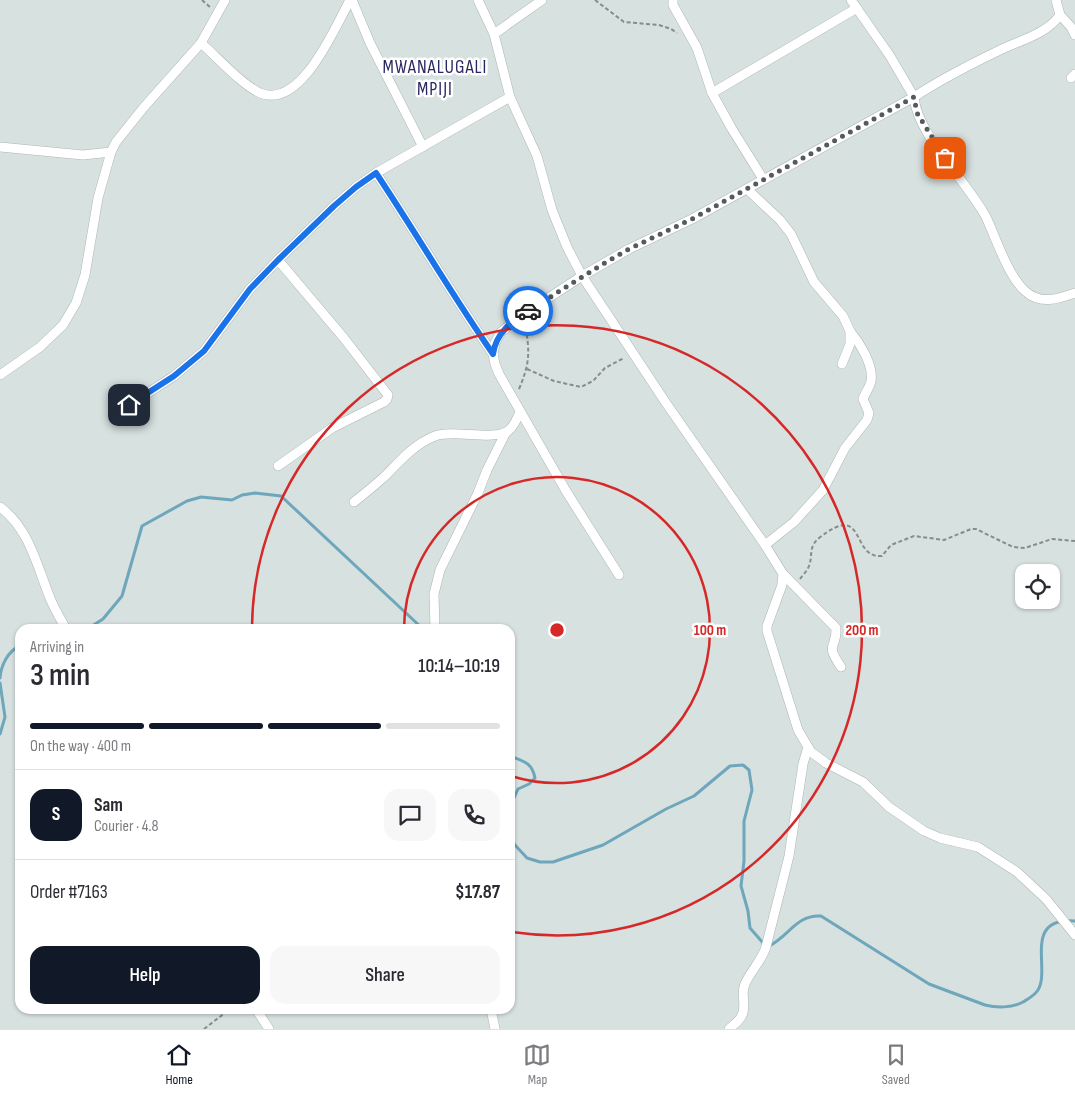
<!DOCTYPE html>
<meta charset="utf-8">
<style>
:root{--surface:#fff;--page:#f7f7f7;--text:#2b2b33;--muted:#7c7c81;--line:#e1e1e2;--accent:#111827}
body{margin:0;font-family:"Sofia Sans Condensed",sans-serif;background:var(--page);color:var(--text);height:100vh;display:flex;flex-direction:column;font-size:19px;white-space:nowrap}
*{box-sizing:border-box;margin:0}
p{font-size:16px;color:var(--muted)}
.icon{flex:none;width:28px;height:28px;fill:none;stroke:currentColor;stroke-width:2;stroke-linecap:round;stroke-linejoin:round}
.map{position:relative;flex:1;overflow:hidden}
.sheet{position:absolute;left:15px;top:624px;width:500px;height:390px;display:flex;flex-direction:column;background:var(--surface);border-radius:15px;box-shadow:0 1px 4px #0004}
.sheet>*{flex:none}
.buttons{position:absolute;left:1015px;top:564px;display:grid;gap:10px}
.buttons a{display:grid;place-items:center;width:45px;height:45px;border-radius:10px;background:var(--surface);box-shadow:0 1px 4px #0004;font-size:25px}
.pin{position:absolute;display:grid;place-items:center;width:42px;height:42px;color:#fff;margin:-21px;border-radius:10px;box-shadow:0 2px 8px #0006}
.courier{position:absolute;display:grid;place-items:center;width:50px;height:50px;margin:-25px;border:4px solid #1a73e8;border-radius:50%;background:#fff;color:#222;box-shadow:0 1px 6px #0007}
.head em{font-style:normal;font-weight:600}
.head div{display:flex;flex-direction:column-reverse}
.head{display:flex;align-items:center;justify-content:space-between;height:85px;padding:0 15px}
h1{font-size:32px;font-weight:600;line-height:38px}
.bar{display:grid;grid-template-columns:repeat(4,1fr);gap:8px 5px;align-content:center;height:60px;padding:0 15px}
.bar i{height:6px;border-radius:4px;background:var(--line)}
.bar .selected{background:var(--accent)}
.bar p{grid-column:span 4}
.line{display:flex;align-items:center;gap:12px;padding:0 15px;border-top:1px solid var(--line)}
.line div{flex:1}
.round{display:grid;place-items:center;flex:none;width:52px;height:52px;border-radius:15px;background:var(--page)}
.button{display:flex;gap:10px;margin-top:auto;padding:10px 15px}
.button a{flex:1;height:58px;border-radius:15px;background:var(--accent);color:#fff;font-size:20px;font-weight:600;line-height:58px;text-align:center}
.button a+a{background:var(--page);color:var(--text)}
.tab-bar{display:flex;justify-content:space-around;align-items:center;height:70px;border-top:1px solid var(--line);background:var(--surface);font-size:14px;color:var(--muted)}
.tab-bar a{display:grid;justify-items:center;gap:2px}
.tab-bar .selected{color:var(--accent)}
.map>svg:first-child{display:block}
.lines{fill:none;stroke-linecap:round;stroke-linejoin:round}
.stream{stroke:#6ea6bc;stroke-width:3}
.street-casing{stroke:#adb6b5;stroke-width:10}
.path{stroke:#868d8c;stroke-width:2;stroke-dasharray:4 2.5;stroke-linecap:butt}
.street{stroke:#fff;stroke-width:9}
.done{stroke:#555a5a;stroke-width:5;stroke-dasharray:0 9}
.route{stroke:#1a73e8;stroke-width:6}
.ring{fill:none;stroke:#d62828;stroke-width:2.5}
.labels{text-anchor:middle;stroke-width:5;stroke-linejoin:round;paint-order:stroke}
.quarter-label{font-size:19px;letter-spacing:1px;fill:#292660;stroke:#fff}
.centre{fill:#d62828;stroke:#fff;stroke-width:2.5}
.ring-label{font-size:15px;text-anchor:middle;font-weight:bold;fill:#d62828;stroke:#fff;stroke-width:5;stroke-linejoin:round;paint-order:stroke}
</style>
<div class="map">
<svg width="1075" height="1029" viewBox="0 0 1075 1029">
<rect width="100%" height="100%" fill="#d7e1df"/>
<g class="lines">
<g class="stream">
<polyline points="66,628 92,626 103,619 122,596 142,526 187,501 201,497 232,500 242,495 255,493 281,496 423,629"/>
<path d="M0 678C1 665 8 651 20 646"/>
<polyline points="0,683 5,717 0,734"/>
<path d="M510 756C523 761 532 762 535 778L529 784 518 789 511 804 510 819"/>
<polyline points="510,822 514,844 527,858 540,862 553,862 603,845 666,809 694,796 730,766 743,765 749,770 752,790 744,821 744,861 741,886 748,911 750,928 764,944"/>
<path d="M769 946C788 937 797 914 821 916L929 984 985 1005C997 1008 1012 1008 1023 1002 1028 999 1034 996 1038 990 1051 969 1022 917 1075 921"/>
</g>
<defs>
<g id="street">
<polyline points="352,0 370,43 423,147"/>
<polyline points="478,0 494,34 510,97 537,156 552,210 567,247 582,276 666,403 765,545 783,574 782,585 767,626 767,631 798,730 811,752 826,763 863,782 889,807 924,831 940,838 978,847 1017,872 1046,899 1075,935"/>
<polyline points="673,0 673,5 697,48 712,93 732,129 763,179"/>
<path d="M1056 0 1060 15C1046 35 1017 41 996 52 969 65 940 80 914 97 917 135 968 182 986 217 996 238 1008 276 1025 291 1040 305 1058 299 1075 293"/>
<polyline points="1060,15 1071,27 1075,35"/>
<polyline points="494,34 542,0"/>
<path d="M201 43C217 57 241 84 260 93 301 110 335 27 350 0"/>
<polyline points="1071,78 1075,74"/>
<polyline points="712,93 857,8"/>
<polyline points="0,147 83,155 111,152"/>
<path d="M376 173C416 233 452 295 493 354"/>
<polyline points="747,189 780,220 791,234 814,282 843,316 850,331 850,344 842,364"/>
<polyline points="278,260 343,337 388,395 387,399 384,402 332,428 278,466"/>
<polyline points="0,375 40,347 63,325 76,303 85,275 98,198 111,152 116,142 144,107 201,43 225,0"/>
<polyline points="114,415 174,376 204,351 250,289 278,260 334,206 356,187 376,173 510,97"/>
<path d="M354 502C364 494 374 486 384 477 399 462 414 444 435 436 453 429 494 441 508 431 514 427 517 418 520 412"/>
<path d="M0 507C29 528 37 566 50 598 54 608 60 618 66 629"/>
<path d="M765 545 794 522 823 490 845 448 867 420 869 413 863 399C865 393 870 387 871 381 874 365 859 342 850 331"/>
<path d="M783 574 836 628C837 650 824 642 841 667"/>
<polyline points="619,575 566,491 499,374 495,364 493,354 495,343 501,332 524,314 582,276 629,249 692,219 914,97 890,56 851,0"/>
<polyline points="435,629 434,594 440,570 478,493 487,470 506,432"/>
<polyline points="256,1009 269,1029"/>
<polyline points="491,1009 495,1029"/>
<path d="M729 1029C733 1025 740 1021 742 1015 747 1005 740 994 745 984 751 970 761 962 766 947L789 856 803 764 808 747"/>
</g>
</defs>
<use href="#street" class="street-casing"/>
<g class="path">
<polyline points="202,0 211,8"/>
<polyline points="595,0 624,22 659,25 671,29 677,33"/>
<polyline points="527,369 554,381 581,387 593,381 605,368 624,358"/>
<path d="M519 389C530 363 530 352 525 324"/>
<path d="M800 579C803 575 807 571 809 566 813 556 808 547 819 538 867 500 850 559 882 556L891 545 914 536 944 540 971 529H976L1013 547 1025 548 1052 539 1075 541"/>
<polyline points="204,1029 230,1009"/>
</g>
<use href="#street" class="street"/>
</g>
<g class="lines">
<polyline class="done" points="528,311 598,267 629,249 692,219 914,97 917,113 945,158"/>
<path class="route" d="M129 405 174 376 204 351 250 289 278 260 334 206 356 187 376 173C416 233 452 295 493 354 496 333 511 322 528 311"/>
</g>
<g class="ring">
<path d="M404 629A153 153 0 1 1 511 776"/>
<path d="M252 627A305 305 0 1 1 512 932"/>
</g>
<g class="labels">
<g class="quarter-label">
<text x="435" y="73">MWANALUGALI<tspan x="435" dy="22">MPIJI</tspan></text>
</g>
</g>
<circle cx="557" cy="630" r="8" class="centre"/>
<g class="ring-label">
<text x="710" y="635">100 m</text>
<text x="862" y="635">200 m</text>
</g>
</svg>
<div class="buttons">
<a><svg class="icon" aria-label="locate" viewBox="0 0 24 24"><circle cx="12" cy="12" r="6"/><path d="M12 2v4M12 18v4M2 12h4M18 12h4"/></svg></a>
</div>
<div class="pin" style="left:945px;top:158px;background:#ea580c"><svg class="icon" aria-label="bag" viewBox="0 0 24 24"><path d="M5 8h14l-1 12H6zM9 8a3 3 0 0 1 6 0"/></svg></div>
<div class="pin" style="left:129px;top:405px;background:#1f2937"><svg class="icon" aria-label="home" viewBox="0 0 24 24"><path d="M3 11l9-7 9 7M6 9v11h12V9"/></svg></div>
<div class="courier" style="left:528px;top:311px"><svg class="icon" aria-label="car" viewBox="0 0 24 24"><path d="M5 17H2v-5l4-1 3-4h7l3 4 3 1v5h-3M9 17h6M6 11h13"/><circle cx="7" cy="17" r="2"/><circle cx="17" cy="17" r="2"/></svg></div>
<section class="sheet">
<div class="head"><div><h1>3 min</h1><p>Arriving in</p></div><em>10:14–10:19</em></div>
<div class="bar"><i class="selected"></i><i class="selected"></i><i class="selected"></i><i></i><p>On the way · 400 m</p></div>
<div class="line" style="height:90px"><b class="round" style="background:var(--accent);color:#fff">S</b><div><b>Sam</b><p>Courier · 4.8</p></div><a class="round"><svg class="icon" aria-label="chat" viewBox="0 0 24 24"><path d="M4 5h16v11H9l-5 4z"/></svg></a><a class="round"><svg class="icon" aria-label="phone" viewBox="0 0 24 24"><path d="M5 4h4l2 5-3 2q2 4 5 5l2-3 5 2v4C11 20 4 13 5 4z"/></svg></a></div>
<div class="line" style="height:65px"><div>Order #7163</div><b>$17.87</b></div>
<div class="button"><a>Help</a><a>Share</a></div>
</section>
</div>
<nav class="tab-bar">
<a class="selected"><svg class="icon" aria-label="home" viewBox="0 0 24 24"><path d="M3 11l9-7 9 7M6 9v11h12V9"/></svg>Home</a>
<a><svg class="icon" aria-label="map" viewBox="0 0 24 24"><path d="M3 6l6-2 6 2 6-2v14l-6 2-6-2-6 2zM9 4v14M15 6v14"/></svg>Map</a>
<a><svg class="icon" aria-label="saved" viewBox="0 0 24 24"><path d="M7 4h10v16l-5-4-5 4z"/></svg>Saved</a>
</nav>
